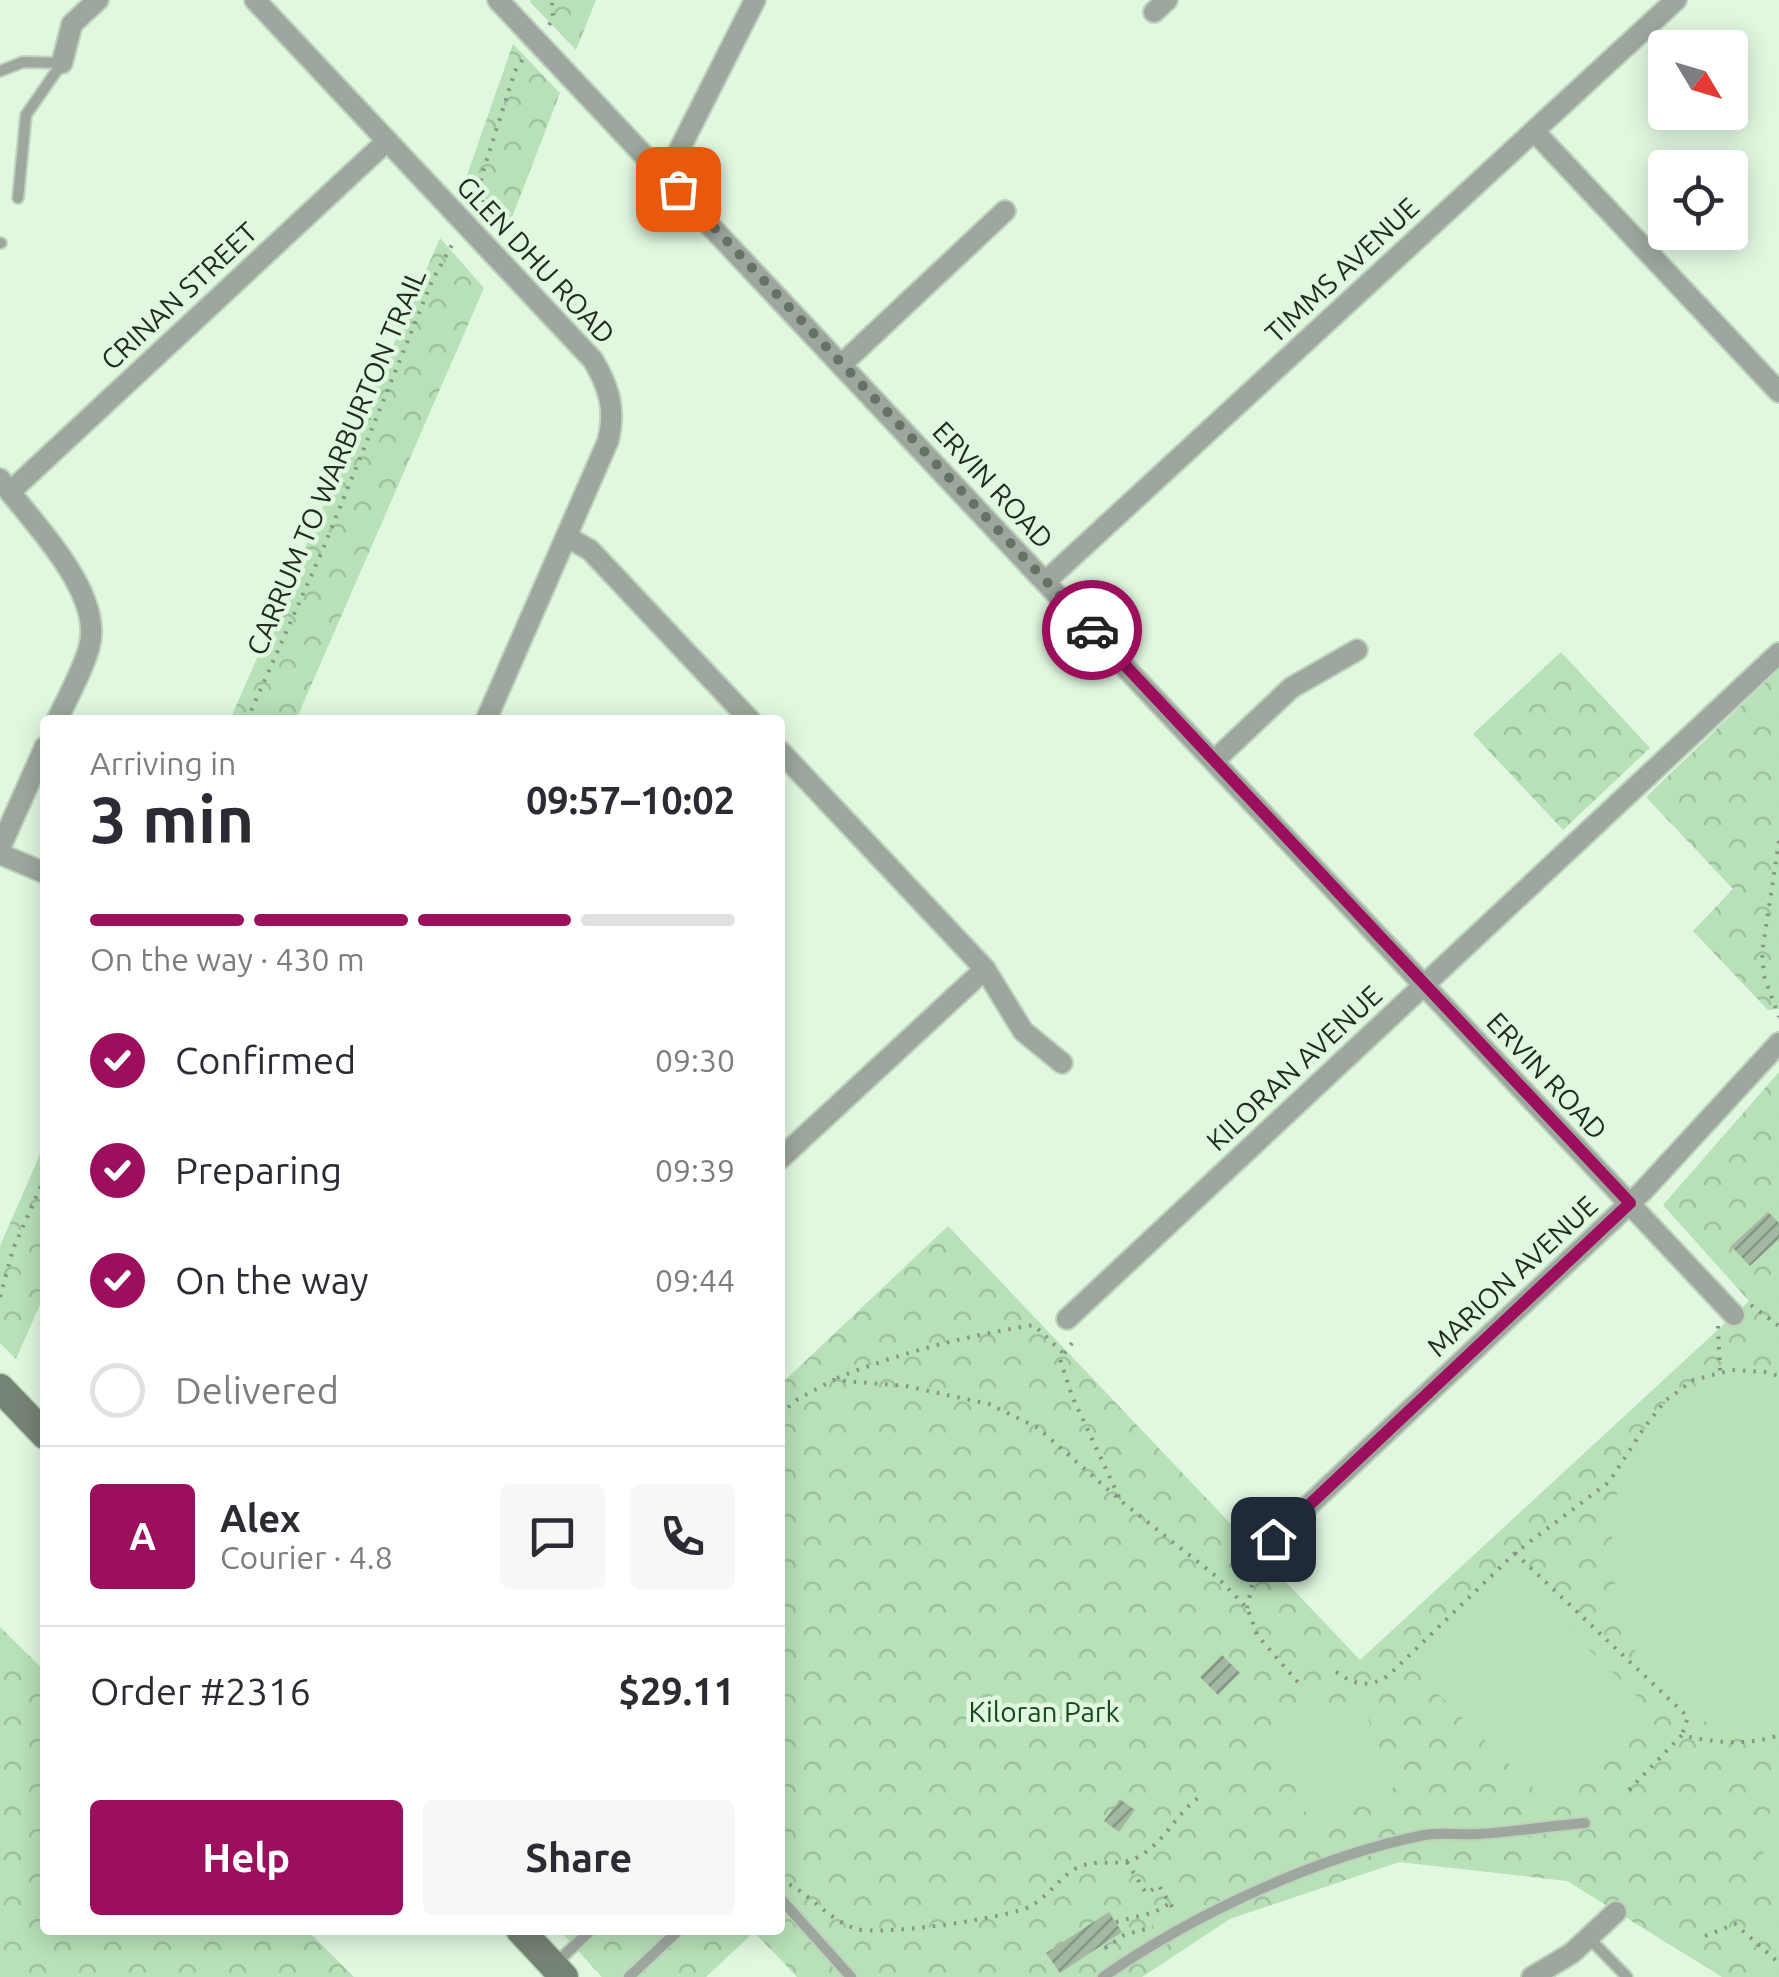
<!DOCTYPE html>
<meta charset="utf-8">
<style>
:root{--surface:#fff;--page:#f7f7f7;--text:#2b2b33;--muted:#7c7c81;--line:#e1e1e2;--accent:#9c0f5d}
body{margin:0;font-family:Ubuntu,sans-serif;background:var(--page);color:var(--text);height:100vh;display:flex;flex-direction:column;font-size:38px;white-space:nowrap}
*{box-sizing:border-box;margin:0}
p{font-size:32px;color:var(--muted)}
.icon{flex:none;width:55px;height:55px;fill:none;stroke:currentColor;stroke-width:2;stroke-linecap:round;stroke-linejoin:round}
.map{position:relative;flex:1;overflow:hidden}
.details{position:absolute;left:40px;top:715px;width:745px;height:1220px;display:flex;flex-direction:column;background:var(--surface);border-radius:10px;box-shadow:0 5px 25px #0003}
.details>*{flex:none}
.needle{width:65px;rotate:128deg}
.controls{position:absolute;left:1648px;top:30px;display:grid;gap:20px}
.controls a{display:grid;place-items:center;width:100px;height:100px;border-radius:10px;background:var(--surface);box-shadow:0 5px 25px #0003;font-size:50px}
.pin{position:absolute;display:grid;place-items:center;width:85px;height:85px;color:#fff;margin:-42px;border-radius:20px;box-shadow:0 5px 15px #0006}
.courier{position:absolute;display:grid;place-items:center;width:100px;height:100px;margin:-50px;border:8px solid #9c0f5d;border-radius:50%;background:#fff;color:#222;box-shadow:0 2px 12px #0007}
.head em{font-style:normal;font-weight:600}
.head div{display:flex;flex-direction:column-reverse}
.head{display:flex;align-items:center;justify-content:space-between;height:170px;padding:0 50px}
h1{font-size:65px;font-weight:600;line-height:75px}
.bar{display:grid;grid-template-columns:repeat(4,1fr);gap:15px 10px;align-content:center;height:120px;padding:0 50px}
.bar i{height:12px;border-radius:8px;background:var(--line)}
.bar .selected{background:var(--accent)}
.bar p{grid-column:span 4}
.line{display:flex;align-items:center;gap:25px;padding:0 50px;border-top:2px solid var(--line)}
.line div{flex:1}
.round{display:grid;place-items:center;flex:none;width:105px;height:105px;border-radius:10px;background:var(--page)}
ol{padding:0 50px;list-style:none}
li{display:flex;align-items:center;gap:30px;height:110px}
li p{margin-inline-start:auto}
li .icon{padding:10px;border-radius:50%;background:var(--accent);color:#fff;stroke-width:4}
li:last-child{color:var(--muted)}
li i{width:55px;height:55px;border:5px solid var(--line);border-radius:50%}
.primary-button{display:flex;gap:20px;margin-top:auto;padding:20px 50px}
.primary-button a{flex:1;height:115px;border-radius:10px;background:var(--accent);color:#fff;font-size:40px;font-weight:600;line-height:115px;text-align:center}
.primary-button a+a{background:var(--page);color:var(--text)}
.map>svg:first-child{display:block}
.park{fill:url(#park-crowns)}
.pitch{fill:#b8e1b8}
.building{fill:url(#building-hatch)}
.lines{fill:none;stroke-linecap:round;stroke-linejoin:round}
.service-casing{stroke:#bed3be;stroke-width:14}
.minor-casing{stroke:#bed3be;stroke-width:24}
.secondary-casing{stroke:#bed3be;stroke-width:31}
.path{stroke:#849584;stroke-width:4;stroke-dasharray:2.5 8;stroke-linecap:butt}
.service{stroke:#9da79d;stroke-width:10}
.minor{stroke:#9da79d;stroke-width:20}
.secondary{stroke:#758375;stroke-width:28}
.done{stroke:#647364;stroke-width:10;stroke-dasharray:0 18}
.route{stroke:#9c0f5d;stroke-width:12}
.labels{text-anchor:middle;stroke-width:9;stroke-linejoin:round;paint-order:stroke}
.street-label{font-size:28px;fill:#222b22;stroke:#e0f8e0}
.park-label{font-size:28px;fill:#19481d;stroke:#e0f8e0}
</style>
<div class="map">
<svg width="1779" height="1977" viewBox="0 0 1779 1977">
<defs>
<pattern id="park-crowns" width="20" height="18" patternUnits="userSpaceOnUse" patternTransform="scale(2.5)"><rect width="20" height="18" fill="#b8e1b8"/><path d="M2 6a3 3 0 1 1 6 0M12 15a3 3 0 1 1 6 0" fill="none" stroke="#9ec19e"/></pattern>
<pattern id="building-hatch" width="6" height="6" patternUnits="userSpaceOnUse" patternTransform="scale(2.5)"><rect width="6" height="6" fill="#a2b8a1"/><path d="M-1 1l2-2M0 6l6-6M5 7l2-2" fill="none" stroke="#849683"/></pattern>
</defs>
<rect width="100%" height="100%" fill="#e0f8e0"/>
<g class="park">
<polygon points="531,0 596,0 576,50 530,2"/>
<polygon points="513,44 560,93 509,225 466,178"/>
<polygon points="440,238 484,288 296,720 230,720"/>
<polygon points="1561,652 1650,748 1563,830 1473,734"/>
<polygon points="1779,669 1779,1009 1768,1010 1693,931 1733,889 1646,797"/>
<polygon points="1779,1072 1779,1977 1722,1977 1567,1881 1399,1862 1230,1919 1142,1977 797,1977 754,1932 706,1977 602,1977 559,1930 780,1930 780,1385 948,1226 1360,1660 1749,1301 1663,1205"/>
<polygon points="45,1143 45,1293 16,1359 0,1343 0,1246"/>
<polygon points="0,1627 45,1671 45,1930 307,1930 354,1977 0,1977"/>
</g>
<g class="pitch">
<path d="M1737 1373H1772L1779 1376V1730C1732 1736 1688 1722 1654 1686 1646 1678 1642 1663 1636 1653 1600 1579 1602 1479 1656 1413 1676 1389 1708 1380 1737 1373Z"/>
<polygon points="1510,1572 1652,1711 1553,1808 1413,1669"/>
<polygon points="1359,1696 1395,1787 1311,1825 1272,1731"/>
<polygon points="1779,1784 1779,1923 1762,1868 1766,1825"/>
</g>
<g class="building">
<polygon points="1768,1212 1779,1223 1779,1239 1750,1266 1731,1246"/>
<polygon points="1222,1655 1240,1673 1218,1695 1200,1677"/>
<polygon points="1120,1799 1135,1810 1119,1832 1104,1821"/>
<polygon points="1109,1912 1122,1932 1060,1973 1046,1953"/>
</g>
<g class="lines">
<defs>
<g id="service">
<polyline points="0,71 23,62 62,63"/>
<polyline points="18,198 26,115 62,63"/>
<polyline points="0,243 1,243"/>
<polyline points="780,1898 851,1977"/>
<polyline points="1589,1938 1627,1977"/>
<polyline points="554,1965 591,1930"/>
<polyline points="629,1977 679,1930"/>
<path d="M1103 1977C1194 1914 1316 1857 1424 1835 1442 1832 1460 1835 1478 1834 1514 1832 1549 1826 1585 1823"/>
</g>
<g id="minor">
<path d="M255 0 593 360C609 387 616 410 608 441L486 720"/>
<polyline points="498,0 1734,1315"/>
<polyline points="1154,12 1167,0"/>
<polyline points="62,63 72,24 98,0"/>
<polyline points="1534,131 1779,392"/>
<polyline points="666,176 755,0"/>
<polyline points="842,364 1005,211"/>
<path d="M0 479C31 522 105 592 89 648 82 672 68 697 57 720"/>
<polyline points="10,492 387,141"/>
<polyline points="567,537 590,550 750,720"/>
<polyline points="1046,581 1676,0"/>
<polyline points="780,751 985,969 780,1159"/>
<polyline points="1215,760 1291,688 1357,650"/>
<polyline points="0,848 45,747"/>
<polyline points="0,854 45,873"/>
<polyline points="985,969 1023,1031 1062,1063"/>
<polyline points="1067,1319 1779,653"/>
<polyline points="1273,1539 1643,1191 1779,1043"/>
<polyline points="1532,1977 1572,1953 1616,1912"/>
</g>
<g id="secondary">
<polyline points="0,1388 45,1435"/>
<polyline points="520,1930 564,1977"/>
</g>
</defs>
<use href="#service" class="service-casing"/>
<use href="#minor" class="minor-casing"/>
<use href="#secondary" class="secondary-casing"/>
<g class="path">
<polyline points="549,25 553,19 552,0"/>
<polyline points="477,211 483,199 481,178 515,71 525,56"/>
<polyline points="247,720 323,549 432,281 453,243"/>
<polyline points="1779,841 1762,953 1764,976 1779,1017"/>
<polyline points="0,1297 13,1249 45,1177"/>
<polyline points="1751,1305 1779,1326"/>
<polyline points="1718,1326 1720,1371"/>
<polyline points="1072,1343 1060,1359 1072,1396 1119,1497"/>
<path d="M837 1378C902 1352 965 1336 1034 1325L1064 1354"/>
<polyline points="780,1414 798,1399 833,1380 906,1386 989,1404 1038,1428 1121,1501 1217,1577 1247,1608 1258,1636 1302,1687"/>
<polyline points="1515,1553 1688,1717 1682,1735"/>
<polyline points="1247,1608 1255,1571 1264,1555 1274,1566"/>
<path d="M1336 1672C1355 1685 1367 1688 1388 1676L1515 1553 1609 1482 1644 1428 1665 1401 1680 1390 1693 1380 1732 1370 1765 1372 1779 1376"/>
<path d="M1629 1790 1682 1735C1712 1743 1750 1746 1779 1735"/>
<polyline points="1127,1862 1146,1893 1159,1886 1176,1913"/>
<path d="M780 1880C809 1891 828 1921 857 1929 881 1936 1010 1918 1031 1906 1049 1896 1061 1875 1079 1867 1097 1858 1119 1868 1138 1857 1164 1843 1175 1815 1198 1798"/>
<polyline points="1116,1922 1155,1912 1170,1903"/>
<polyline points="1705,1936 1735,1924 1779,1963"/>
<polyline points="1105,1948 1124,1935 1153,1927"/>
</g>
<use href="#service" class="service"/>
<use href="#minor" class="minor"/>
<use href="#secondary" class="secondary"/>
</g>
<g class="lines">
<polyline class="done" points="678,189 1092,630"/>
<polyline class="route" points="1092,630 1630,1203 1273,1539"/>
</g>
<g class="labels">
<g class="street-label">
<text transform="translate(536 260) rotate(47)" y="10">GLEN DHU ROAD</text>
<text transform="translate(1342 270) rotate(-43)" y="10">TIMMS AVENUE</text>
<text transform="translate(179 296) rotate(-43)" y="10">CRINAN STREET</text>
<text transform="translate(336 462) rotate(-67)" y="10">CARRUM TO WARBURTON TRAIL</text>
<text transform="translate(993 485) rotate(47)" y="10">ERVIN ROAD</text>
<text transform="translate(1294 1068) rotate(-43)" y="10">KILORAN AVENUE</text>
<text transform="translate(1547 1076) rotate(47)" y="10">ERVIN ROAD</text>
<text transform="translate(1512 1276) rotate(-43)" y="10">MARION AVENUE</text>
</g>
<g class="park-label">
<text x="1044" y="1722">Kiloran Park</text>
</g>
</g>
</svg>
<div class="controls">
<a><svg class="needle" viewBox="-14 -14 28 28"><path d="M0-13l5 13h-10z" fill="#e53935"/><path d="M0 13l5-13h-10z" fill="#7c7c81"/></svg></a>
<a><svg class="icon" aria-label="locate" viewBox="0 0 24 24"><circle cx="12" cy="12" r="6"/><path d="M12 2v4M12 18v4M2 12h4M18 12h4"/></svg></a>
</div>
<div class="pin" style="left:678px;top:189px;background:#ea580c"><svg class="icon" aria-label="bag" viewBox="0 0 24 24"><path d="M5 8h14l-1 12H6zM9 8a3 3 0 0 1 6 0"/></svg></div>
<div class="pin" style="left:1273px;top:1539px;background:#1f2937"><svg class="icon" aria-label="home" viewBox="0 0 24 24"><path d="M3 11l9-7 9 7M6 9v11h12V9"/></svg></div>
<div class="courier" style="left:1092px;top:630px"><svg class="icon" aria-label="car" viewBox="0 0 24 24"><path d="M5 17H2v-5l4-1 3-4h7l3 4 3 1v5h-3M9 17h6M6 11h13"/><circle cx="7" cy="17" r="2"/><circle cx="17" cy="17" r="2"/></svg></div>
<section class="details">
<div class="head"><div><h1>3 min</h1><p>Arriving in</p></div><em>09:57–10:02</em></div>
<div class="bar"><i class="selected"></i><i class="selected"></i><i class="selected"></i><i></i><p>On the way · 430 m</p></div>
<ol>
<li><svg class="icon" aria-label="check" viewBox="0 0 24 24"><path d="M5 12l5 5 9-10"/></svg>Confirmed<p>09:30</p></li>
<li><svg class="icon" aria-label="check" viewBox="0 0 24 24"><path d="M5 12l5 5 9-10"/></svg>Preparing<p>09:39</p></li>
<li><svg class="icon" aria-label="check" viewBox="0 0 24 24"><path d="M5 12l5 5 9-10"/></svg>On the way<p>09:44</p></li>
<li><i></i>Delivered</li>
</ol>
<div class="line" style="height:180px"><b class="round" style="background:var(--accent);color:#fff">A</b><div><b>Alex</b><p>Courier · 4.8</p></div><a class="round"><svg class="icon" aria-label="chat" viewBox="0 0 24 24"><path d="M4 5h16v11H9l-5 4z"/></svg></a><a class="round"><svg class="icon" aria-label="phone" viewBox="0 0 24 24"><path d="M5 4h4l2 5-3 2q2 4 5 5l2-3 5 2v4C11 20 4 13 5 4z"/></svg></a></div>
<div class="line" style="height:130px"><div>Order #2316</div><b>$29.11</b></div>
<div class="primary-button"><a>Help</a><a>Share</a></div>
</section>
</div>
